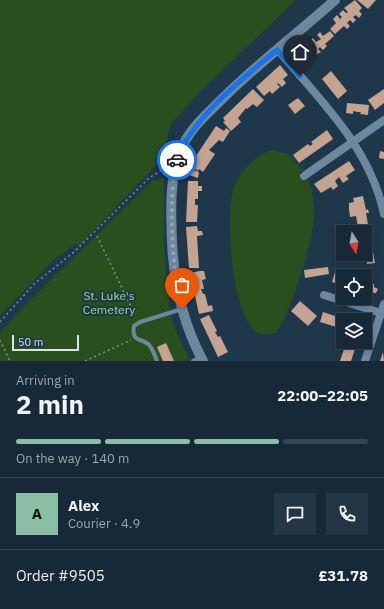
<!DOCTYPE html>
<meta charset="utf-8">
<style>
:root{--surface:#172938;--page:#243543;--text:#f1f3f6;--muted:#9ea6ae;--line:#364553;--accent:#8abfa5}
body{margin:0;font-family:"IBM Plex Sans",sans-serif;background:var(--page);color:var(--text);height:100vh;display:flex;flex-direction:column;font-size:15px;white-space:nowrap}
*{box-sizing:border-box;margin:0}
p{font-size:13px;color:var(--muted)}
.icon{flex:none;width:22px;height:22px;fill:none;stroke:currentColor;stroke-width:2;stroke-linecap:round;stroke-linejoin:round}
.map{position:relative;height:361px;overflow:hidden}
.panel{display:flex;flex-direction:column;background:var(--surface);flex:1}
.panel>*{flex:none}
.needle{width:26px;rotate:169deg}
.fabs{position:absolute;left:336px;top:225px;display:grid;gap:8px}
.fabs a{display:grid;place-items:center;width:36px;height:36px;border-radius:0px;background:var(--surface);box-shadow:0 2px 6px #0003,0 0 0 1px var(--line);font-size:20px}
.scale{position:absolute;left:12px;bottom:10px;width:67px;box-sizing:border-box;padding-left:4px;border:2px solid #d5e3f0;border-top:0;font-size:11px;line-height:14px;white-space:nowrap;color:#d5e3f0;-webkit-text-stroke:3px #1f374b;paint-order:stroke}
.pin{position:absolute;display:grid;place-items:center;width:34px;height:34px;color:#fff;margin:-41px -17px;border-radius:50% 50% 50% 0;rotate:-45deg;box-shadow:0 0 4px #0007}
.pin .icon{rotate:45deg}
.courier{position:absolute;display:grid;place-items:center;width:40px;height:40px;margin:-20px;border:3px solid #1a73e8;border-radius:50%;background:#fff;color:#222;box-shadow:0 1px 5px #0007}
.headline em{font-style:normal;font-weight:700}
.headline div{display:flex;flex-direction:column-reverse}
.headline{display:flex;align-items:center;justify-content:space-between;height:68px;padding:0 16px}
h1{font-size:26px;font-weight:700;line-height:30px}
.bar{display:grid;grid-template-columns:repeat(4,1fr);gap:6px 4px;align-content:center;height:48px;padding:0 16px}
.bar i{height:5px;border-radius:3px;background:var(--line)}
.bar .current{background:var(--accent)}
.bar p{grid-column:span 4}
.line{display:flex;align-items:center;gap:10px;padding:0 16px;border-top:1px solid var(--line)}
.line div{flex:1}
.round{display:grid;place-items:center;flex:none;width:42px;height:42px;border-radius:0px;background:var(--page)}
.map>svg:first-child{display:block}
.green{fill:#2a4f1f}
.building{fill:#c5a391}
.lines{fill:none;stroke-linecap:round;stroke-linejoin:round}
.path{stroke:#7a8d9e;stroke-width:1.5;stroke-dasharray:2 3;stroke-linecap:butt}
.service{stroke:#6c879e;stroke-width:4}
.minor{stroke:#6c879e;stroke-width:8}
.tertiary{stroke:#6c879e;stroke-width:10}
.done{stroke:#95a7b6;stroke-width:4;stroke-dasharray:0 7.2}
.route{stroke:#1a73e8;stroke-width:5}
.labels{text-anchor:middle;stroke-width:4;stroke-linejoin:round;paint-order:stroke}
.park-label{font-size:12px;fill:#96e47f;stroke:#1f374b}
</style>
<div class="map">
<svg width="384" height="361" viewBox="0 0 384 361">
<rect width="100%" height="100%" fill="#1f374b"/>
<g class="green">
<polygon points="0,0 296,0 204,88 170,125 164,157 80,245 75,244 51,262 0,316"/>
<path d="M272 150 288 154 303 170 299 173 305 182 308 180C313 192 315 206 314 219 312 243 290 315 276 333 270 334 264 336 258 333 231 318 224 210 235 184 243 169 256 155 272 150Z"/>
<polygon points="164,178 164,246 169,306 173,324 190,361 0,361 0,333 24,306 151,182"/>
</g>
<g class="building">
<polygon points="355,0 362,8 359,11 362,14 359,18 356,15 353,17 356,20 353,23 350,20 347,23 350,26 347,29 344,26 335,34 330,29 336,23 333,19 337,15 340,19 342,17 339,14 343,10 346,13 348,12 344,8"/>
<polygon points="357,0 376,0 368,9"/>
<polygon points="330,31 334,36 325,44 327,46 323,50 320,47 318,49 321,52 316,55 314,52 312,54 314,57 310,60 308,57 304,60 300,55 307,49 304,45 307,43 310,47 314,44 311,40 313,38 316,42 321,39 317,35 320,32 323,36"/>
<polygon points="280,65 288,75 283,79 286,83 282,87 278,83 277,84 280,87 272,94 270,91 264,96 256,87"/>
<polygon points="331,71 347,91 338,99 322,79"/>
<polygon points="253,89 264,100 257,107 253,104 247,109 246,108 238,118 241,122 231,131 223,122 225,121 223,118"/>
<polygon points="384,89 384,103 375,110 368,100"/>
<polygon points="298,98 305,106 295,114 288,105"/>
<polygon points="347,103 369,105 368,115 360,114 361,112 358,112 353,111 353,114 346,113"/>
<polygon points="216,126 224,131 226,128 230,131 223,142 219,140 209,150 215,154 203,172 199,169 198,171 190,165"/>
<polygon points="327,130 333,139 299,163 293,155 308,144 310,146 313,144 311,142"/>
<polygon points="380,151 384,152 384,159 379,158"/>
<polygon points="349,161 355,170 346,176 349,179 343,183 339,177 335,181 338,186 333,190 331,187 321,193 314,184"/>
<polygon points="191,169 199,172 198,178 189,175"/>
<polygon points="188,181 198,181 198,186 202,186 202,191 198,191 198,199 195,199 195,205 198,205 197,222 186,222"/>
<polygon points="363,196 366,210 368,209 369,213 366,213 370,237 365,238 365,232 359,232 356,216 350,217 349,209 349,203 354,202 353,198"/>
<polygon points="197,226 198,231 202,231 203,235 197,236 199,268 189,268 186,227"/>
<polygon points="371,241 375,263 367,264 365,242"/>
<polygon points="328,267 329,274 305,278 304,270"/>
<polygon points="200,271 204,271 206,279 202,280 204,289 201,289 203,294 205,294 208,306 212,305 213,311 199,314 190,273"/>
<polygon points="335,272 346,276 343,276 343,286 332,282"/>
<polygon points="365,281 374,284 374,287 378,289 376,293 365,292"/>
<polygon points="300,301 317,316 308,326 291,311"/>
<polygon points="323,312 347,320 343,320 343,329 320,322"/>
<polygon points="209,315 217,331 215,332 218,337 220,336 228,352 218,357 200,319"/>
<polygon points="166,343 174,361 163,361 157,347"/>
<polygon points="345,346 355,349 351,361 340,361"/>
<polygon points="383,352 384,361 380,361"/>
</g>
<g class="lines">
<g class="path">
<polyline points="97,236 136,317"/>
<polyline points="0,322 34,284 74,252 149,178 165,168"/>
<polyline points="0,340 10,361"/>
<polyline points="85,361 131,340"/>
</g>
<g class="service">
<path d="M157 361C155 356 153 350 150 346 143 337 131 344 134 326L140 322 182 309"/>
<polyline points="193,361 200,357"/>
</g>
<g class="minor">
<path d="M277 49C320 100 370 147 384 214"/>
<polyline points="304,176 384,120"/>
<polyline points="324,295 384,314"/>
<polyline points="365,361 384,304"/>
</g>
<path class="tertiary" d="M203 361C183 324 174 284 172 242 171 213 169 179 180 152 188 130 205 116 221 100 257 64 297 34 335 0"/>
</g>
<g class="lines">
<path class="done" d="M177 160C173 173 173 187 172 200 171 237 174 273 182 309"/>
<path class="route" d="M177 160C190 120 244 77 277 50L300 76"/>
</g>
<g class="labels">
<g class="park-label">
<text x="109" y="300">St. Luke's<tspan x="109" dy="14">Cemetery</tspan></text>
</g>
</g>
</svg>
<div class="fabs">
<a><svg class="needle" viewBox="-14 -14 28 28"><path d="M0-13l5 13h-10z" fill="#e53935"/><path d="M0 13l5-13h-10z" fill="#9ea6ae"/></svg></a>
<a><svg class="icon" aria-label="locate" viewBox="0 0 24 24"><circle cx="12" cy="12" r="6"/><path d="M12 2v4M12 18v4M2 12h4M18 12h4"/></svg></a>
<a><svg class="icon" aria-label="layers" viewBox="0 0 24 24"><path d="M12 4l9 5-9 5-9-5zM3 14l9 5 9-5"/></svg></a>
</div>
<div class="scale">50 m</div>
<div class="pin" style="left:182px;top:309px;background:#ea580c"><svg class="icon" aria-label="bag" viewBox="0 0 24 24"><path d="M5 8h14l-1 12H6zM9 8a3 3 0 0 1 6 0"/></svg></div>
<div class="pin" style="left:300px;top:76px;background:#1f2937"><svg class="icon" aria-label="home" viewBox="0 0 24 24"><path d="M3 11l9-7 9 7M6 9v11h12V9"/></svg></div>
<div class="courier" style="left:177px;top:160px"><svg class="icon" aria-label="car" viewBox="0 0 24 24"><path d="M5 17H2v-5l4-1 3-4h7l3 4 3 1v5h-3M9 17h6M6 11h13"/><circle cx="7" cy="17" r="2"/><circle cx="17" cy="17" r="2"/></svg></div>
</div>
<section class="panel">
<div class="headline"><div><h1>2 min</h1><p>Arriving in</p></div><em>22:00–22:05</em></div>
<div class="bar"><i class="current"></i><i class="current"></i><i class="current"></i><i></i><p>On the way · 140 m</p></div>
<div class="line" style="height:72px"><b class="round" style="background:var(--accent);color:#111">A</b><div><b>Alex</b><p>Courier · 4.9</p></div><a class="round"><svg class="icon" aria-label="chat" viewBox="0 0 24 24"><path d="M4 5h16v11H9l-5 4z"/></svg></a><a class="round"><svg class="icon" aria-label="phone" viewBox="0 0 24 24"><path d="M5 4h4l2 5-3 2q2 4 5 5l2-3 5 2v4C11 20 4 13 5 4z"/></svg></a></div>
<div class="line" style="height:52px"><div>Order #9505</div><b>£31.78</b></div>
</section>
